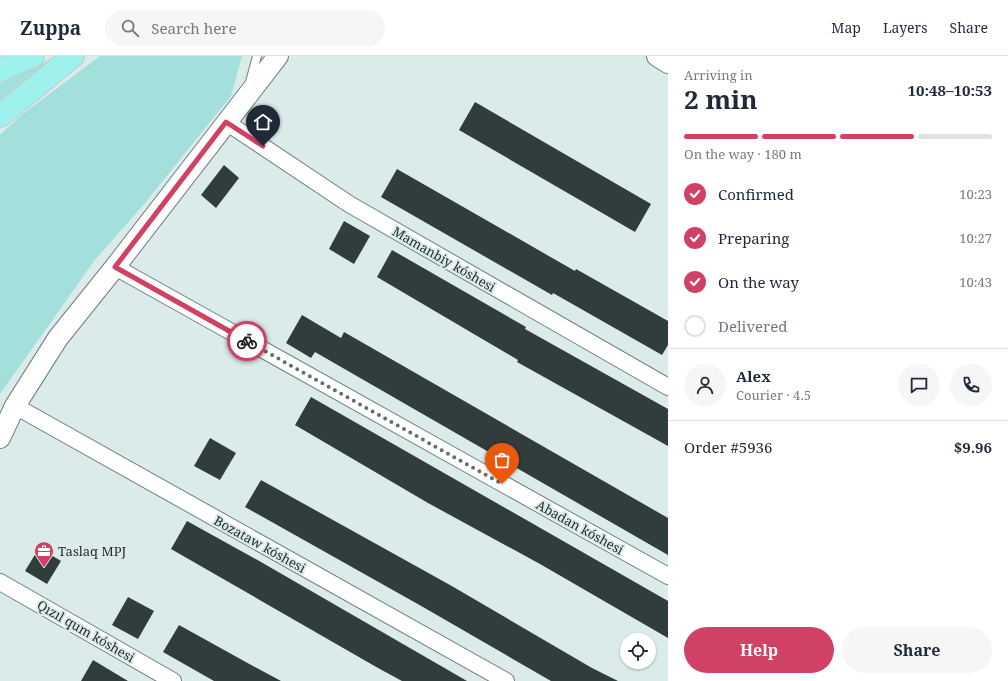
<!DOCTYPE html>
<meta charset="utf-8">
<style>
:root{--surface:#fff;--page:#f6f6f7;--text:#1f2937;--muted:#747a83;--line:#e0e1e3;--accent:#d04165}
body{margin:0;font-family:"Noto Serif",serif;background:var(--page);color:var(--text);height:100vh;display:flex;flex-direction:column;font-size:15px;white-space:nowrap}
*{box-sizing:border-box;margin:0}
p{font-size:13px;color:var(--muted)}
.icon{flex:none;width:22px;height:22px;fill:none;stroke:currentColor;stroke-width:2;stroke-linecap:round;stroke-linejoin:round}
.map{position:relative;flex:1;overflow:hidden}
.panel{display:flex;flex-direction:column;background:var(--surface);width:340px}
.panel>*{flex:none}
.buttons{position:absolute;left:620px;top:577px;display:grid;gap:8px}
.buttons a{display:grid;place-items:center;width:36px;height:36px;border-radius:50%;background:var(--surface);box-shadow:0 1px 3px #0004;font-size:20px}
.pin{position:absolute;display:grid;place-items:center;width:34px;height:34px;color:#fff;margin:-41px -17px;border-radius:50% 50% 50% 0;rotate:-45deg;box-shadow:0 0 4px #0007}
.pin .icon{rotate:45deg}
.courier{position:absolute;display:grid;place-items:center;width:40px;height:40px;margin:-20px;border:3px solid #d04165;border-radius:50%;background:#fff;color:#222;box-shadow:0 1px 5px #0007}
.overview em{font-style:normal;font-weight:700}
.overview div{display:flex;flex-direction:column-reverse}
.overview{display:flex;align-items:center;justify-content:space-between;height:68px;padding:0 16px}
h1{font-size:26px;font-weight:700;line-height:30px}
.bar{display:grid;grid-template-columns:repeat(4,1fr);gap:6px 4px;align-content:center;height:48px;padding:0 16px}
.bar i{height:5px;border-radius:3px;background:var(--line)}
.bar .selected{background:var(--accent)}
.bar p{grid-column:span 4}
.line{display:flex;align-items:center;gap:10px;padding:0 16px;border-top:1px solid var(--line)}
.line div{flex:1}
.round{display:grid;place-items:center;flex:none;width:42px;height:42px;border-radius:21px;background:var(--page)}
ol{padding:0 16px;list-style:none}
li{display:flex;align-items:center;gap:12px;height:44px}
li p{margin-inline-start:auto}
li .icon{padding:4px;border-radius:50%;background:var(--accent);color:#fff;stroke-width:4}
li:last-child{color:var(--muted)}
li i{width:22px;height:22px;border:2px solid var(--line);border-radius:50%}
.cta{display:flex;gap:8px;margin-top:auto;padding:8px 16px}
.cta a{flex:1;height:46px;border-radius:24px;background:var(--accent);color:#fff;font-size:16px;font-weight:700;line-height:46px;text-align:center}
.cta a+a{background:var(--page);color:var(--text)}
header{display:flex;align-items:center;gap:24px;box-sizing:border-box;height:56px;padding:0 20px;background:var(--surface);border-bottom:1px solid var(--line)}
header strong{font-size:19px}
nav{display:flex;gap:22px;margin-inline-start:auto;font-size:14px}
.search{width:280px;height:36px;background:var(--page);display:flex;align-items:center;gap:10px;box-sizing:border-box;padding:0 14px;border-radius:22px;color:var(--muted);font-size:15px}
main{display:flex;flex:1;min-height:0}
.map>svg:first-child{display:block}
.green{fill:#a3e0db}
.building{fill:#303d3c}
.lines{fill:none;stroke-linecap:round;stroke-linejoin:round}
.service-casing{stroke:#707f7e;stroke-width:10}
.minor-casing{stroke:#707f7e;stroke-width:18}
.tertiary-casing{stroke:#707f7e;stroke-width:22}
.primary-casing{stroke:#c7c8c8;stroke-width:24}
.service{stroke:#fff;stroke-width:8}
.minor{stroke:#fff;stroke-width:16}
.tertiary{stroke:#fff;stroke-width:20}
.primary{stroke:#9ef1ec;stroke-width:22}
.done{stroke:#65706e;stroke-width:4;stroke-dasharray:0 7.2}
.route{stroke:#d04165;stroke-width:5}
.labels{text-anchor:middle;stroke-width:4;stroke-linejoin:round;paint-order:stroke}
.street-label{font-size:13px;fill:#262d2c;stroke:#daebe9}
.poi-label{font-size:13px;fill:#262d2c;stroke:#daebe9;text-anchor:start}
</style>
<header>
<strong>Zuppa</strong>
<div class="search"><svg class="icon" aria-label="search" viewBox="0 0 24 24"><circle cx="10" cy="10" r="6"/><path d="M15 15l6 6"/></svg>Search here</div>
<nav><a>Map</a><a>Layers</a><a>Share</a></nav>
</header>
<main>
<div class="map">
<svg width="668" height="625" viewBox="0 0 668 625">
<rect width="100%" height="100%" fill="#daebe9"/>
<g class="green">
<polygon points="57,0 60,0 0,44 0,27"/>
<polygon points="100,0 242,0 231,40 145,147 94,205 0,338 0,79 20,60"/>
</g>
<g class="building">
<polygon points="475,46 651,148 635,176 459,74"/>
<polygon points="224,109 239,122 216,152 201,139"/>
<polygon points="397,113 575,215 576,213 668,265 668,289 662,299 553,237 552,239 381,141"/>
<polygon points="344,165 370,180 354,208 329,193"/>
<polygon points="392,194 526,271 525,273 668,353 668,390 517,306 518,304 484,284 377,221"/>
<polygon points="302,259 341,282 344,276 668,462 668,499 315,296 311,302 286,287"/>
<polygon points="311,341 668,545 668,582 540,508 428,447 295,369"/>
<polygon points="210,382 236,397 220,424 194,410"/>
<polygon points="261,424 450,529 592,612 618,625 551,625 423,551 245,451"/>
<polygon points="187,465 261,506 467,625 402,625 378,612 171,493"/>
<polygon points="39,492 61,505 47,528 25,515"/>
<polygon points="128,541 154,555 138,583 112,569"/>
<polygon points="179,569 253,610 281,625 214,625 163,596"/>
<polygon points="93,604 128,625 81,625"/>
</g>
<g class="lines">
<defs>
<polyline id="service" points="250,26 257,0"/>
<g id="minor">
<polyline points="226,66 349,148 668,331"/>
<polyline points="115,211 668,520"/>
<polyline points="15,350 506,625"/>
<polyline points="0,526 173,625"/>
</g>
<g id="tertiary">
<polyline points="657,0 668,7"/>
<polyline points="0,382 15,350 58,282 115,211 278,0"/>
</g>
<g id="primary">
<polyline points="0,14 33,0"/>
<polyline points="0,60 73,0"/>
</g>
</defs>
<use href="#service" class="service-casing"/>
<use href="#minor" class="minor-casing"/>
<use href="#tertiary" class="tertiary-casing"/>
<use href="#primary" class="primary-casing"/>
<use href="#service" class="service"/>
<use href="#minor" class="minor"/>
<use href="#tertiary" class="tertiary"/>
<use href="#primary" class="primary"/>
</g>
<g class="lines">
<polyline class="done" points="247,285 502,428"/>
<polyline class="route" points="247,285 115,211 226,66 263,90"/>
</g>
<defs>
<symbol id="office-pin" viewBox="-11 -11 22 30"><path d="M0 17L-7.5 6A9.5 9.5 0 1 1 7.5 6Z" fill="#d04165" stroke="#daebe9"/><path d="M-6-3h4V-5.5h4V-3h4V5H-6ZM-1-4.5V-3h2v-1.5ZM-6 0V1H6V0Z" fill="#fff"/></symbol>
</defs>
<g fill-rule="evenodd">
<use href="#office-pin" x="33" y="484" width="22" height="30"/>
</g>
<g class="labels">
<g class="street-label">
<text transform="translate(444 203) rotate(30)" y="5">Mamanbiy kóshesi</text>
<text transform="translate(580 471) rotate(29)" y="5">Abadan kóshesi</text>
<text transform="translate(260 488) rotate(29)" y="5">Bozataw kóshesi</text>
<text transform="translate(86 575) rotate(30)" y="5">Qızıl qum kóshesi</text>
</g>
<g class="poi-label">
<text x="58" y="500">Taslaq MPJ</text>
</g>
</g>
</svg>
<div class="buttons">
<a><svg class="icon" aria-label="locate" viewBox="0 0 24 24"><circle cx="12" cy="12" r="6"/><path d="M12 2v4M12 18v4M2 12h4M18 12h4"/></svg></a>
</div>
<div class="pin" style="left:502px;top:428px;background:#ea580c"><svg class="icon" aria-label="bag" viewBox="0 0 24 24"><path d="M5 8h14l-1 12H6zM9 8a3 3 0 0 1 6 0"/></svg></div>
<div class="pin" style="left:263px;top:90px;background:#1f2937"><svg class="icon" aria-label="home" viewBox="0 0 24 24"><path d="M3 11l9-7 9 7M6 9v11h12V9"/></svg></div>
<div class="courier" style="left:247px;top:285px"><svg class="icon" aria-label="bike" viewBox="0 0 24 24"><circle cx="6" cy="16" r="4"/><circle cx="18" cy="16" r="4"/><path d="M6 16l4-8h5l3 8M10 8l3 8H6M13 5h3"/></svg></div>
</div>
<section class="panel">
<div class="overview"><div><h1>2 min</h1><p>Arriving in</p></div><em>10:48–10:53</em></div>
<div class="bar"><i class="selected"></i><i class="selected"></i><i class="selected"></i><i></i><p>On the way · 180 m</p></div>
<ol>
<li><svg class="icon" aria-label="check" viewBox="0 0 24 24"><path d="M5 12l5 5 9-10"/></svg>Confirmed<p>10:23</p></li>
<li><svg class="icon" aria-label="check" viewBox="0 0 24 24"><path d="M5 12l5 5 9-10"/></svg>Preparing<p>10:27</p></li>
<li><svg class="icon" aria-label="check" viewBox="0 0 24 24"><path d="M5 12l5 5 9-10"/></svg>On the way<p>10:43</p></li>
<li><i></i>Delivered</li>
</ol>
<div class="line" style="height:72px"><a class="round"><svg class="icon" aria-label="person" viewBox="0 0 24 24"><circle cx="12" cy="8" r="4"/><path d="M4 21q1-7 8-7t8 7"/></svg></a><div><b>Alex</b><p>Courier · 4.5</p></div><a class="round"><svg class="icon" aria-label="chat" viewBox="0 0 24 24"><path d="M4 5h16v11H9l-5 4z"/></svg></a><a class="round"><svg class="icon" aria-label="phone" viewBox="0 0 24 24"><path d="M5 4h4l2 5-3 2q2 4 5 5l2-3 5 2v4C11 20 4 13 5 4z"/></svg></a></div>
<div class="line" style="height:52px"><div>Order #5936</div><b>$9.96</b></div>
<div class="cta"><a>Help</a><a>Share</a></div>
</section>
</main>
